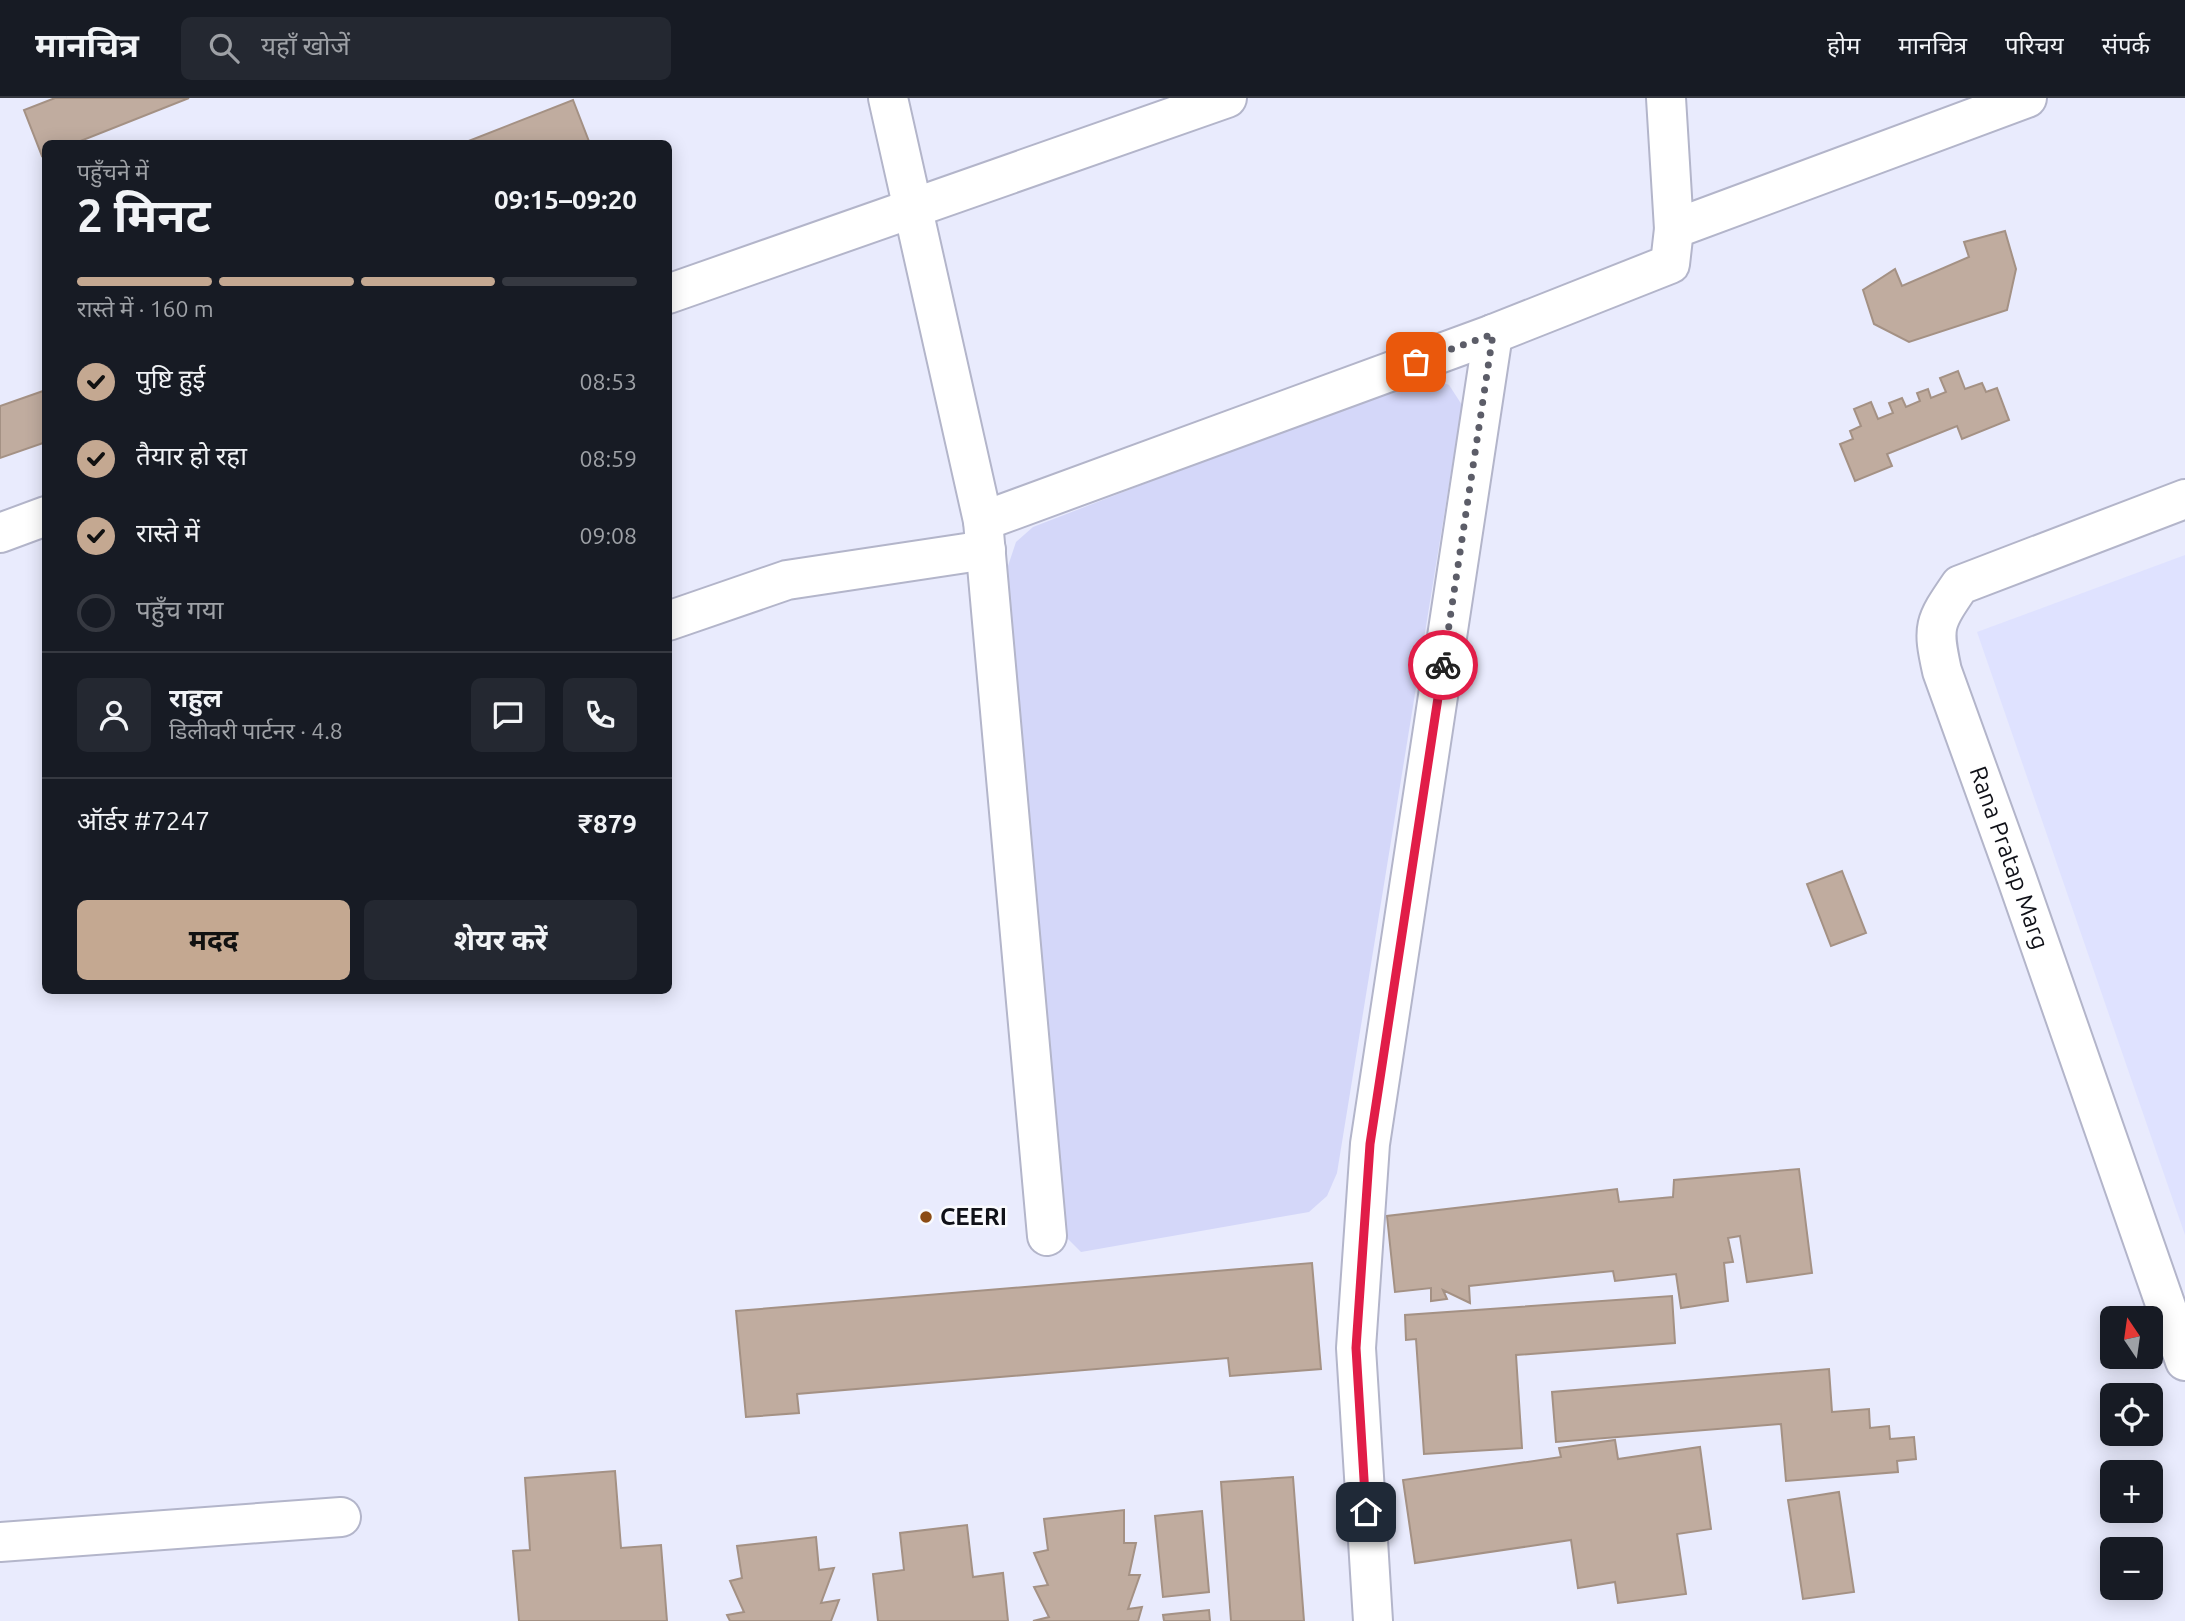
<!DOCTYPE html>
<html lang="hi">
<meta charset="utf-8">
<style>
:root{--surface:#171b24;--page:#242831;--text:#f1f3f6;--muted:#9ea1a6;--line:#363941;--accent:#c4a891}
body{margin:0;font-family:Ubuntu,"Noto Sans Devanagari",sans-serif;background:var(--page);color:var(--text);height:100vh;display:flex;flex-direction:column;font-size:26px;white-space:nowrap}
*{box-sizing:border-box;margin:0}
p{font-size:23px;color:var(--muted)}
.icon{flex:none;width:38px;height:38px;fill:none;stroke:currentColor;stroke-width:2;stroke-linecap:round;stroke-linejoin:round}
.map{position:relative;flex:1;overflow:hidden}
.details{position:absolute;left:42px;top:42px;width:630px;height:854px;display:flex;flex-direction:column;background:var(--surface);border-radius:10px;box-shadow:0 4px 18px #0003}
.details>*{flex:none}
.needle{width:46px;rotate:347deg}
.buttons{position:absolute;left:2100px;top:1208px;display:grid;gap:14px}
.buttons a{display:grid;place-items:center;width:63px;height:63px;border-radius:10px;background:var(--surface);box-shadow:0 4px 18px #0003;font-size:35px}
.pin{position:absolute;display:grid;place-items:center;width:60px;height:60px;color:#fff;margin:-30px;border-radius:14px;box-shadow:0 4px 10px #0006}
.courier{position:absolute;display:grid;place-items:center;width:70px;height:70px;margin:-35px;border:5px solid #e11d48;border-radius:50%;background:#fff;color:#222;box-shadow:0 2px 9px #0007}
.head em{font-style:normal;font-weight:700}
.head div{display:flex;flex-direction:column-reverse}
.head{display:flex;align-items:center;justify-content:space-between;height:119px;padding:0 35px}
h1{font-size:46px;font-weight:700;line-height:52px}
.bar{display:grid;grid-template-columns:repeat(4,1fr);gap:10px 7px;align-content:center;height:84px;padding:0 35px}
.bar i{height:9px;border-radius:5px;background:var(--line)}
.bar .current{background:var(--accent)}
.bar p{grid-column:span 4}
.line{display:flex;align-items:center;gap:18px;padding:0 35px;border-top:2px solid var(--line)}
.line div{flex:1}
.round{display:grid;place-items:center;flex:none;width:74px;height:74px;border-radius:10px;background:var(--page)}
ol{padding:0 35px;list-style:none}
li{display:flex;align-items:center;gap:21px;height:77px}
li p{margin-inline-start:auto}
li .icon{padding:7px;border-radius:50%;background:var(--accent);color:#111;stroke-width:4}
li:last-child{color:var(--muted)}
li i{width:38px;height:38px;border:4px solid var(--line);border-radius:50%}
.action{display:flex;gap:14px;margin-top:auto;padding:14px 35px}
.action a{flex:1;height:80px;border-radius:10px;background:var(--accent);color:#111;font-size:28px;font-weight:700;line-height:80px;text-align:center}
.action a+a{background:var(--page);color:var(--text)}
header{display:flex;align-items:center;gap:42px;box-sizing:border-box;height:98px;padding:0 35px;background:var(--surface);border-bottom:2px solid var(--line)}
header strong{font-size:33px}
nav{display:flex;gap:38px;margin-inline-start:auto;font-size:24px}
.search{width:490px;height:63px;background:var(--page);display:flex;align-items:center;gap:18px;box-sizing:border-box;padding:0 24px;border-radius:10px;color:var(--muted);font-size:26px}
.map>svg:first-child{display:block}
.built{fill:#dfe2ff}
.green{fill:#d4d7f9}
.building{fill:#c0ac9f;stroke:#a49184;stroke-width:2}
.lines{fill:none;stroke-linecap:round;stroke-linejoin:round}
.minor-casing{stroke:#b3b5ca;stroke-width:42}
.minor{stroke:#fff;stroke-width:38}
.done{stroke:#5c5d68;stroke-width:7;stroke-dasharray:0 12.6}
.route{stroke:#e11d48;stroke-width:9}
.poi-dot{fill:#8c4c15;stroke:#f9fafe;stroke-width:2.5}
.labels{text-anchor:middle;stroke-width:5;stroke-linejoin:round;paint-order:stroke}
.street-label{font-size:24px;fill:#101118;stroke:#f9fafe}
.poi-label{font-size:24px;font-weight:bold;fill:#101118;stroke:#f9fafe;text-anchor:start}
</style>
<header>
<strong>मानचित्र</strong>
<div class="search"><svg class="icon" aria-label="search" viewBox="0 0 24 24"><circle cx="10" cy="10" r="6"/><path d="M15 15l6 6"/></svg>यहाँ खोजें</div>
<nav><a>होम</a><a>मानचित्र</a><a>परिचय</a><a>संपर्क</a></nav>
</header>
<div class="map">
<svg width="2185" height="1523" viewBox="0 0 2185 1523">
<rect width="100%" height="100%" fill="#e9ebfd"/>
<polygon class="built" points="2185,457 2185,1137 1977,534"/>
<polygon class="green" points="1432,280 1449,287 1462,307 1337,1075 1327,1098 1309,1114 1081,1154 1068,1141 1059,1126 1009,502 1008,468 1016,444 1033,429 1412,282"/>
<g class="building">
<polygon points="55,0 189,0 73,46 46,46 46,56 42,58 24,12"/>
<polygon points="573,2 590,46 461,46"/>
<polygon points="2005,133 2016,171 2007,212 1909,244 1874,226 1863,192 1895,171 1902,188 1969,159 1964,144"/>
<polygon points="1958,273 1965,291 1982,285 1986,294 1997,290 2009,322 1962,341 1957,328 1887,356 1892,368 1855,383 1840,346 1853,341 1850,333 1861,328 1854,311 1871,304 1878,321 1893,315 1889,305 1902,300 1906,309 1920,303 1917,295 1928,291 1931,300 1946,294 1940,280"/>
<polygon points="46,292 46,344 0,360 0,308"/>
<polygon points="1842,773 1866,835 1831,848 1807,786"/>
<polygon points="1799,1071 1812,1175 1747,1184 1740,1138 1728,1140 1733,1164 1724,1165 1728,1203 1681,1210 1676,1176 1615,1183 1613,1173 1469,1188 1470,1205 1443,1192 1447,1201 1431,1203 1431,1190 1395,1194 1387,1118 1617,1091 1619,1104 1673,1099 1674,1082"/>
<polygon points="1312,1165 1321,1271 1230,1278 1228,1260 797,1296 799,1315 746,1319 736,1213"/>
<polygon points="1672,1198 1675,1245 1516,1257 1522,1350 1424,1356 1416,1241 1406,1242 1405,1217"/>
<polygon points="1829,1271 1832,1314 1869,1311 1870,1330 1889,1328 1890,1341 1914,1339 1916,1361 1897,1363 1898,1374 1786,1383 1781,1326 1556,1344 1552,1294"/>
<polygon points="1615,1342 1618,1361 1700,1349 1711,1431 1677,1436 1686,1496 1618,1505 1615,1484 1578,1490 1571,1442 1415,1465 1403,1382 1561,1359 1559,1350"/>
<polygon points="615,1373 621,1450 661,1447 667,1523 519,1523 513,1453 530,1452 525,1380"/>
<polygon points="1293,1379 1304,1523 1231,1523 1221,1384"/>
<polygon points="1839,1394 1854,1494 1803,1501 1788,1402"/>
<polygon points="1124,1412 1124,1445 1136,1445 1129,1477 1140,1477 1128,1511 1142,1509 1138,1523 1033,1523 1049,1519 1034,1489 1048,1487 1034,1455 1048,1452 1044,1421"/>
<polygon points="1202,1413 1209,1494 1163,1499 1155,1418"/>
<polygon points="967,1427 973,1479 1003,1475 1008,1523 878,1523 873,1476 904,1472 900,1435"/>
<polygon points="816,1439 819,1472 834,1470 821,1505 839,1502 831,1523 730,1523 727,1517 744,1514 730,1483 742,1480 737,1448"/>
<polygon points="1209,1512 1210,1523 1164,1523 1163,1517"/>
</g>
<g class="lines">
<defs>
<g id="minor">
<polyline points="888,0 983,423 1047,1138"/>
<polyline points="1666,0 1674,131"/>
<polyline points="668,196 1227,0"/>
<path id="s1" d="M2185 401 1960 487C1934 525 1932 528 1942 573L2016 778 2185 1263"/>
<polyline points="983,423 1493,236 1670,166 1674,131 2027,0"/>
<polyline points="0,435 46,418"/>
<polyline points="668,523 787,482 986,452"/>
<polyline points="0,1444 341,1419"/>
<polyline points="1373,1523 1356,1250 1370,1046 1493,236"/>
</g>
</defs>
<use href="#minor" class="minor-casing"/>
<use href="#minor" class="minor"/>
</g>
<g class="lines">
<polyline class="done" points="1416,264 1493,236 1443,567"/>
<polyline class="route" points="1366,1414 1356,1250 1370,1046 1443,567"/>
</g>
<circle class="poi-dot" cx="926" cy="1119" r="7"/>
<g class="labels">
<g class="street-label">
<text dy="8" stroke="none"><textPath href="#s1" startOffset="532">Rana Pratap Marg</textPath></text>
</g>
<g class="poi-label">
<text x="940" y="1127">CEERI</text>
</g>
</g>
</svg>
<div class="buttons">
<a><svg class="needle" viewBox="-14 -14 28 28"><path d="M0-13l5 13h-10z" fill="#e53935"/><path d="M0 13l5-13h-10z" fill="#9ea1a6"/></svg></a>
<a><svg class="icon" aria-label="locate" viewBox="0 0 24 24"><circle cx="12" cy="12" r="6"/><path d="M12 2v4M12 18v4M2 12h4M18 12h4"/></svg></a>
<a>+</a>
<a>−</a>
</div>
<div class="pin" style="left:1416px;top:264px;background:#ea580c"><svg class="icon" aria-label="bag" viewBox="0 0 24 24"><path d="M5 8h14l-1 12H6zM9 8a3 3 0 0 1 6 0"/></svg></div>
<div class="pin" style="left:1366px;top:1414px;background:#1f2937"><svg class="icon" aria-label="home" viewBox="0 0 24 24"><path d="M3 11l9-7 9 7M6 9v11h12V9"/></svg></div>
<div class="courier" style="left:1443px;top:567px"><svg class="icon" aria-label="bike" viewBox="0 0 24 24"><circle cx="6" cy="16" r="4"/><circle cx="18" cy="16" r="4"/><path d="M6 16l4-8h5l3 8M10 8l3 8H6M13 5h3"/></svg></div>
<section class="details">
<div class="head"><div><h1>2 मिनट</h1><p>पहुँचने में</p></div><em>09:15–09:20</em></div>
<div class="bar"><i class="current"></i><i class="current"></i><i class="current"></i><i></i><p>रास्ते में · 160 m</p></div>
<ol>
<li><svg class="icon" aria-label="check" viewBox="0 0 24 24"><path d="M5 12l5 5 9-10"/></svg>पुष्टि हुई<p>08:53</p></li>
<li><svg class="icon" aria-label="check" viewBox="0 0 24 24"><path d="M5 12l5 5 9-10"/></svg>तैयार हो रहा<p>08:59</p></li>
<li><svg class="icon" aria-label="check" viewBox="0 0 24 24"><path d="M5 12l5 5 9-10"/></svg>रास्ते में<p>09:08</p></li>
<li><i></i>पहुँच गया</li>
</ol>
<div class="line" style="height:126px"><a class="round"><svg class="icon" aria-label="person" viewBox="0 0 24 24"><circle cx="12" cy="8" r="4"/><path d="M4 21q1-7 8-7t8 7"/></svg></a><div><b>राहुल</b><p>डिलीवरी पार्टनर · 4.8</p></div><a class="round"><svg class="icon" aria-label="chat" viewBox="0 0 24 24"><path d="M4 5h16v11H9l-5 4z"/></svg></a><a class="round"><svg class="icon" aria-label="phone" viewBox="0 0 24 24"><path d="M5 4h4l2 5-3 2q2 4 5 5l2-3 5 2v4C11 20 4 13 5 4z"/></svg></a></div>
<div class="line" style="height:91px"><div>ऑर्डर #7247</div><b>₹879</b></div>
<div class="action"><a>मदद</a><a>शेयर करें</a></div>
</section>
</div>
